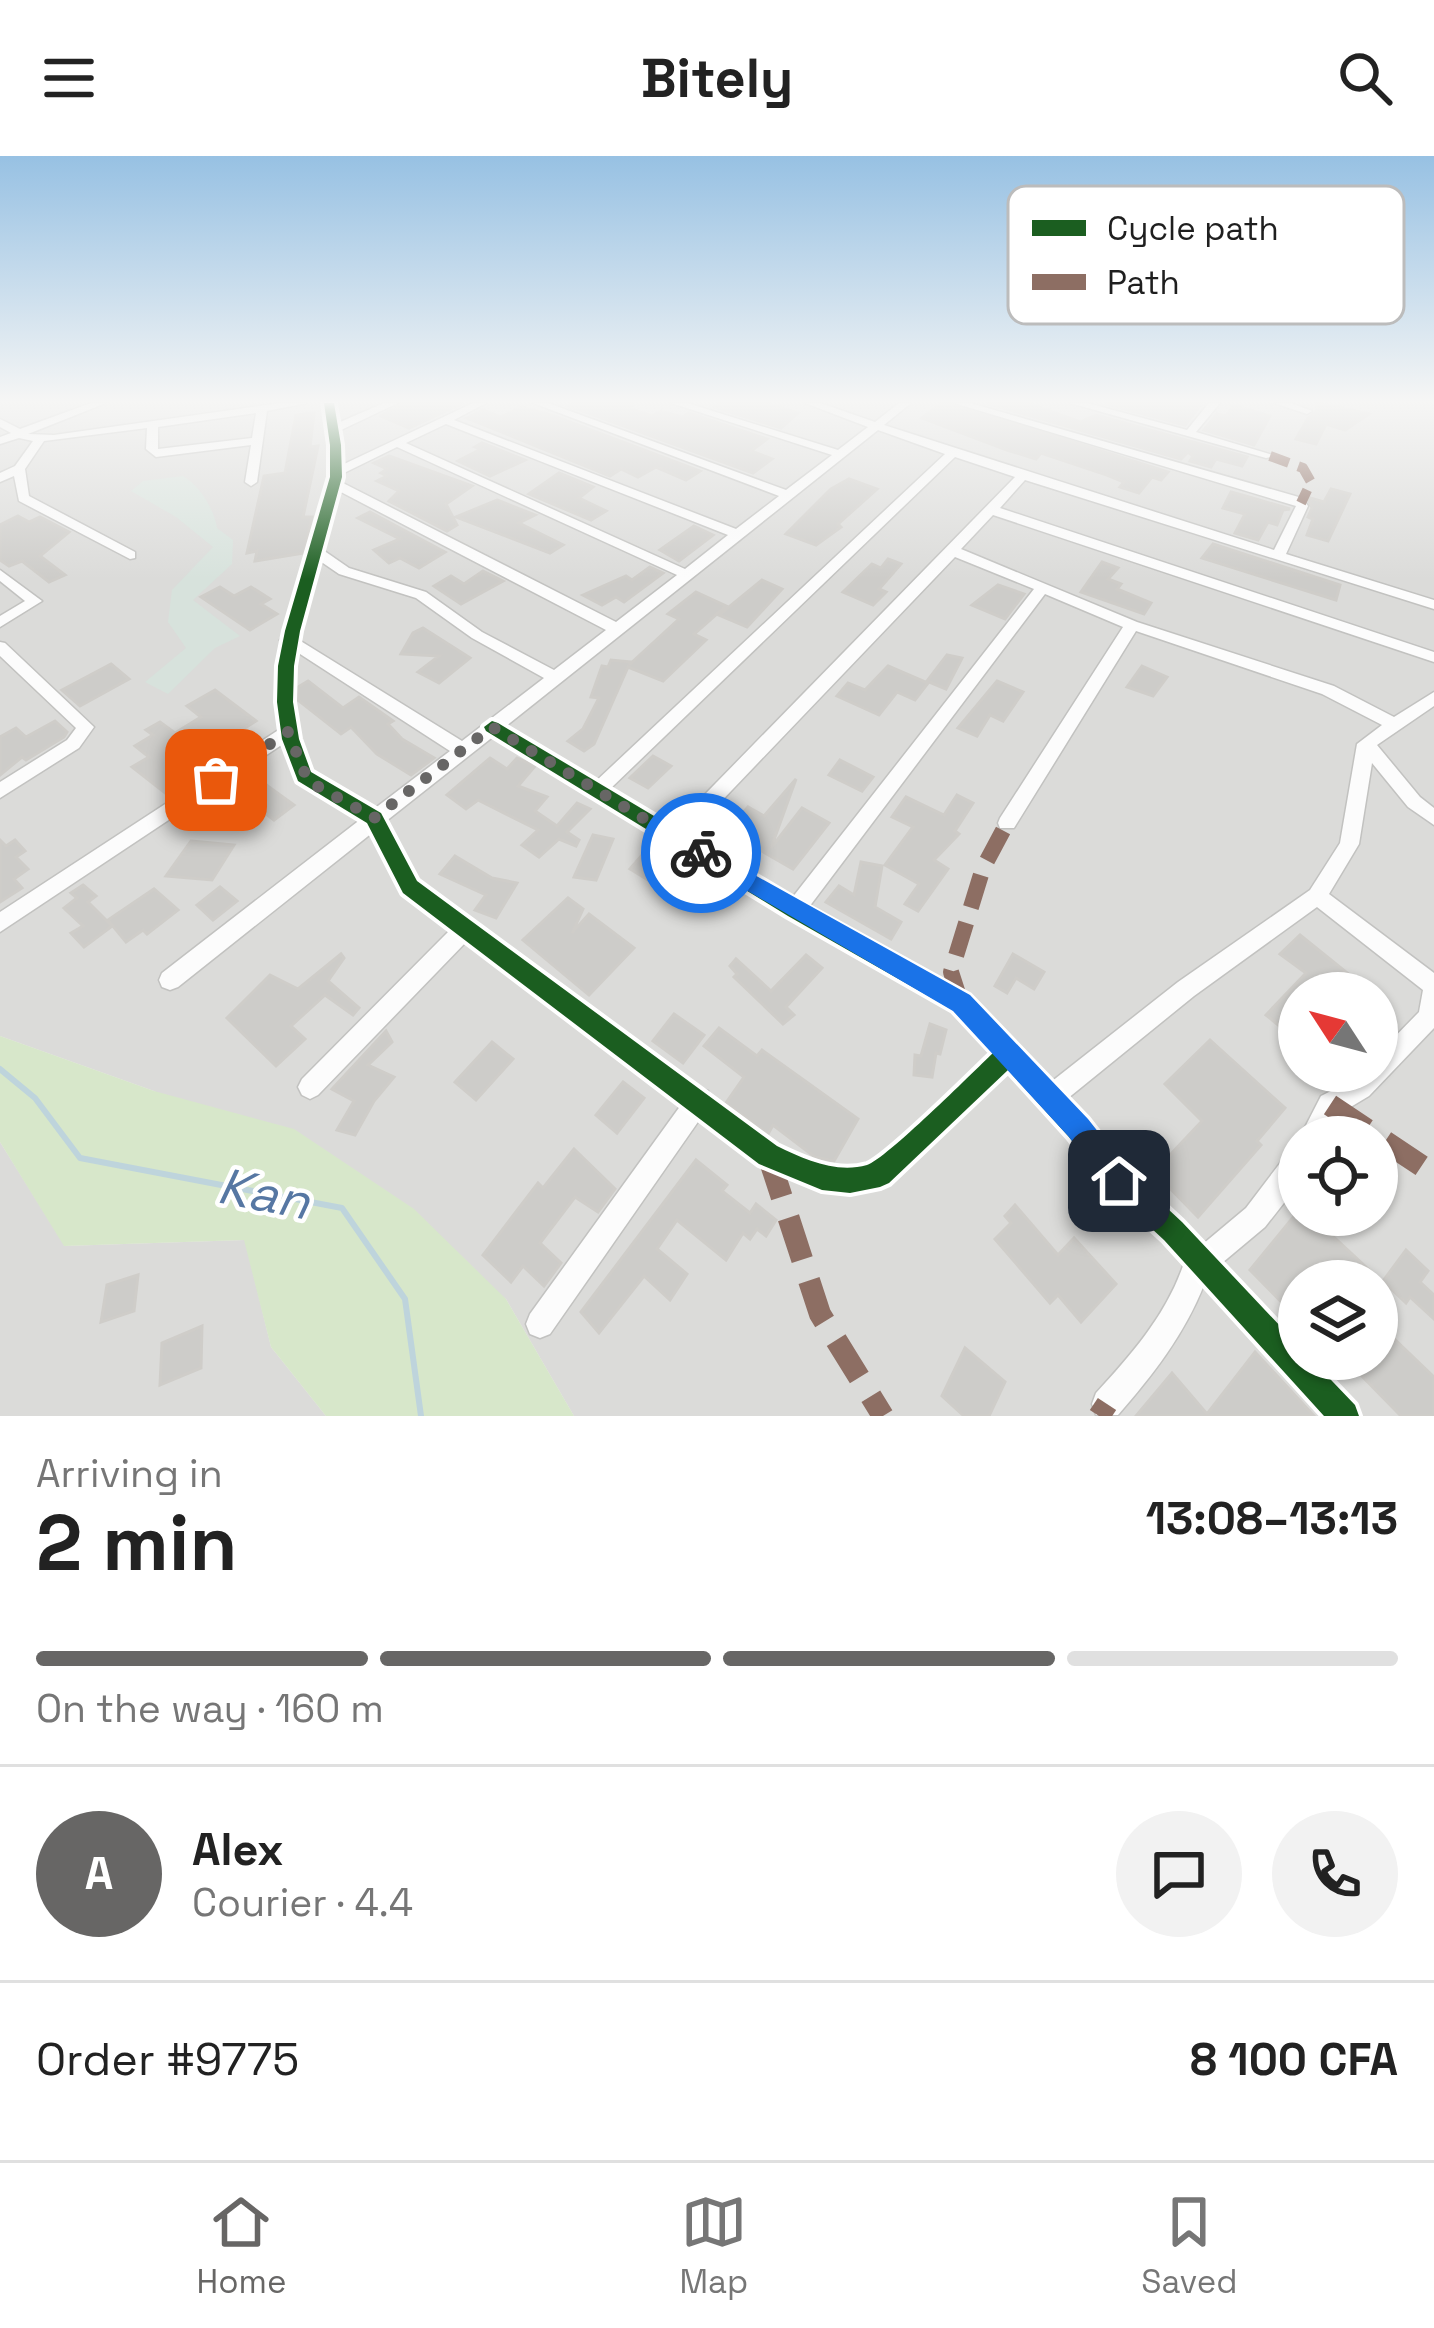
<!DOCTYPE html>
<meta charset="utf-8">
<style>
:root{--surface:#fff;--page:#f2f2f2;--text:#222;--muted:#767676;--line:#e0e0e0;--accent:#676665}
body{margin:0;font-family:"Space Grotesk",sans-serif;background:var(--page);color:var(--text);height:100vh;display:flex;flex-direction:column;font-size:45px;white-space:nowrap}
*{box-sizing:border-box;margin:0}
p{font-size:39px;color:var(--muted)}
.icon{flex:none;width:66px;height:66px;fill:none;stroke:currentColor;stroke-width:2;stroke-linecap:round;stroke-linejoin:round}
.map{position:relative;height:1260px;overflow:hidden}
.panel{display:flex;flex-direction:column;background:var(--surface);flex:1}
.panel>*{flex:none}
.needle{width:78px;rotate:306deg}
.buttons{position:absolute;left:1278px;top:816px;display:grid;gap:24px}
.buttons a{display:grid;place-items:center;width:120px;height:120px;border-radius:50%;background:var(--surface);box-shadow:0 3px 9px #0004;font-size:60px}
.pin{position:absolute;display:grid;place-items:center;width:102px;height:102px;color:#fff;margin:-51px;border-radius:24px;box-shadow:0 6px 18px #0006}
.courier{position:absolute;display:grid;place-items:center;width:120px;height:120px;margin:-60px;border:9px solid #1a73e8;border-radius:50%;background:#fff;color:#222;box-shadow:0 3px 15px #0007}
.head em{font-style:normal;font-weight:700}
.head div{display:flex;flex-direction:column-reverse}
.head{display:flex;align-items:center;justify-content:space-between;height:204px;padding:0 36px}
h1{font-size:78px;font-weight:700;line-height:90px}
.bar{display:grid;grid-template-columns:repeat(4,1fr);gap:18px 12px;align-content:center;height:144px;padding:0 36px}
.bar i{height:15px;border-radius:9px;background:var(--line)}
.bar .active{background:var(--accent)}
.bar p{grid-column:span 4}
.line{display:flex;align-items:center;gap:30px;padding:0 36px;border-top:3px solid var(--line)}
.line div{flex:1}
.round{display:grid;place-items:center;flex:none;width:126px;height:126px;border-radius:63px;background:var(--page)}
header{display:flex;justify-content:space-between;align-items:center;height:156px;padding:0 36px;background:var(--surface);font-size:54px;font-weight:700}
.dock{display:flex;justify-content:space-around;align-items:center;height:168px;border-top:3px solid var(--line);background:var(--surface);font-size:33px;color:var(--muted)}
.dock a{display:grid;justify-items:center;gap:6px}
.dock .active{color:var(--accent)}
.map>svg:first-child{display:block}
.residential{fill:#dbdbd9;fill-rule:evenodd}
.grass{fill:#d7e7ca}
.wetland{fill:#d7e2dc}
.lines{fill:none;stroke-linecap:round;stroke-linejoin:round}
.stream{stroke:#bed4dc;stroke-width:6}
.building{fill:#cdccc9;stroke:#cfcdc9;stroke-width:3}
.minor-casing{stroke:#c2c2c0;stroke-width:3}
.minor{fill:#fcfcfc;fill-rule:evenodd}
.quiet-far2{stroke:#8d6e63;stroke-width:10;stroke-dasharray:20 10;stroke-linecap:butt}
.quiet-far1{stroke:#8d6e63;stroke-width:16;stroke-dasharray:34 16;stroke-linecap:butt}
.quiet{stroke:#8d6e63;stroke-width:22;stroke-dasharray:44 22;stroke-linecap:butt}
.cycleway-casing{stroke:#fff;stroke-width:8}
.cycleway{fill:#1b5e20;fill-rule:evenodd}
.route{fill:#1a73e8}
.done{stroke:#676665;stroke-width:12;stroke-dasharray:0 21.6}
.labels{text-anchor:middle;stroke-width:9;stroke-linejoin:round;paint-order:stroke}
.near-water-label{font-size:51px;font-style:italic;fill:#5677a3;stroke:#fff}
.key{fill:#fff;stroke:#bcbcbc;stroke-width:3}
.key-label{font-size:33px;fill:#1f1f1f}
</style>
<header><svg class="icon" aria-label="menu" viewBox="0 0 24 24"><path d="M4 6h16M4 12h16M4 18h16"/></svg>Bitely<svg class="icon" aria-label="search" viewBox="0 0 24 24"><circle cx="10" cy="10" r="6"/><path d="M15 15l6 6"/></svg></header>
<div class="map">
<svg width="1434" height="1260" viewBox="0 0 1434 1260">
<rect width="100%" height="100%" fill="#ecebe8"/>
<g class="residential">
<path d="M0 247H1434V1260H574L506 1143 154 935 0 880ZM1299 837H1377V915H1299ZM1299 981H1377V1059H1299ZM1299 1125H1377V1203H1299Z"/>
<polygon points="0,986 65,1090 245,1084 271,1191 326,1260 0,1260"/>
</g>
<polygon class="grass" points="0,880 154,935 294,973 414,1053 506,1143 574,1260 326,1260 271,1191 244,1084 64,1090 0,986"/>
<path class="wetland" d="M183 320C200 330 214 353 217 372L233 384 232 408 193 444 240 480 215 492 168 538 145 526 186 492 168 466 172 434 213 391 176 361 131 335 143 325Z"/>
<g class="lines">
<polyline class="stream" points="0,913 35,942 80,1002 342,1052 405,1143 421,1260"/>
</g>
<g class="building">
<polygon points="402,247 463,247 409,272 381,260"/>
<polygon points="575,247 633,247 631,253 652,260 661,255 682,261 689,257 767,283 751,295 772,303 753,317 569,250"/>
<polygon points="720,247 766,247 798,257 781,272 714,251"/>
<polygon points="941,247 950,247 1168,316 1161,324 1152,321 1139,337 1120,331 1124,326 1107,319 1041,297 1036,303 1007,294 922,262"/>
<polygon points="986,247 1028,247 1080,266 1096,259 1247,301 1242,310 1216,303 1211,311 1190,305 1193,300 1188,296 1181,303"/>
<polygon points="1202,247 1185,269 1106,248 1107,247"/>
<polygon points="1317,247 1342,252 1369,258 1345,274 1326,268 1316,288 1296,283 1308,262 1316,256"/>
<polygon points="1233,249 1270,260 1254,289 1204,274 1217,258 1226,260"/>
<polygon points="522,251 551,259 700,315 686,324 656,311 638,321 621,313 610,320 467,262 483,254 501,261"/>
<polygon points="314,257 310,291 318,290 303,361 312,361 304,397 255,405 257,395 247,397 264,320 285,317 296,259"/>
<polygon points="482,287 525,304 490,320 458,305 481,293 475,291"/>
<polygon points="389,300 472,330 446,348 457,369 447,375 389,345 399,335 377,325 387,320 381,317 387,313 374,307"/>
<polygon points="559,317 593,331 579,342 606,355 591,364 529,338"/>
<polygon points="849,323 877,333 838,368 841,371 816,389 786,378 831,333"/>
<polygon points="1331,333 1350,338 1328,385 1307,379 1313,363 1308,361 1312,352 1307,341 1324,346"/>
<polygon points="1231,336 1249,341 1290,353 1283,354 1277,369 1268,366 1258,384 1235,377 1245,358 1223,352"/>
<polygon points="497,344 535,359 519,367 563,389 550,397 456,361"/>
<polygon points="370,356 428,387 445,396 419,412 400,402 389,407 374,394 400,383 358,362"/>
<polygon points="18,360 29,366 40,361 69,376 40,400 65,419 49,426 22,405 9,410 0,404 0,369"/>
<polygon points="694,370 713,379 679,405 660,394"/>
<polygon points="1213,388 1340,429 1336,444 1202,402"/>
<polygon points="888,403 901,408 879,433 886,436 873,449 843,436 872,408 881,412"/>
<polygon points="1102,406 1118,412 1108,423 1121,428 1117,433 1151,447 1144,458 1081,436"/>
<polygon points="650,411 663,417 624,446 616,441 602,449 583,439 626,420 632,424"/>
<polygon points="483,415 503,425 461,448 434,430 451,420 464,428"/>
<polygon points="762,424 782,433 747,471 719,459"/>
<polygon points="998,429 1024,438 1005,463 972,449"/>
<polygon points="220,431 234,440 251,431 270,443 261,448 277,458 250,474 201,441"/>
<polygon points="696,436 726,450 694,478 706,484 663,525 628,511 594,588 584,595 568,585 583,573 599,542 591,541 602,510 608,511 611,504 631,506 629,509 679,463 668,458"/>
<polygon points="423,472 470,502 439,527 418,516 439,500 401,498 413,477"/>
<polygon points="947,499 962,502 946,533 927,525"/>
<polygon points="111,508 129,523 80,550 62,534"/>
<polygon points="888,510 928,527 915,544 897,536 879,559 837,540 848,527 865,534"/>
<polygon points="1142,510 1167,521 1153,540 1127,531"/>
<polygon points="308,525 343,552 359,541 393,565 388,568 402,583 434,602 411,619 377,598 351,571 341,578 298,544 298,531"/>
<polygon points="997,525 1023,536 1003,565 990,559 977,580 958,572"/>
<polygon points="215,534 256,565 240,575 252,586 188,617 195,623 169,640 132,611 149,601 135,590 153,579 146,574 160,566 175,577 201,561 187,550"/>
<polygon points="55,565 67,576 64,581 26,604 22,601 0,619 0,581 16,572 26,581"/>
<polygon points="653,600 671,610 648,632 630,622"/>
<polygon points="490,602 507,613 517,602 535,610 518,630 547,641 535,655 557,670 577,647 590,653 567,676 579,684 576,690 559,683 539,701 522,689 538,674 478,644 466,653 447,639"/>
<polygon points="840,604 873,621 862,635 829,619"/>
<polygon points="250,616 269,631 294,649 274,664 265,657 234,627"/>
<polygon points="796,623 771,692 802,652 829,667 793,713 727,675 748,651 764,660"/>
<polygon points="957,639 973,647 955,675 959,678 934,704 948,713 918,755 905,748 919,728 885,709 913,671 892,661 906,641 944,659"/>
<polygon points="593,679 613,683 596,724 574,721"/>
<polygon points="0,684 6,690 15,684 25,695 16,701 28,713 14,723 22,732 0,746"/>
<polygon points="191,685 234,689 212,724 166,720"/>
<polygon points="643,698 674,717 667,719 686,729 676,741 630,713"/>
<polygon points="455,700 492,722 517,727 496,762 475,754 486,739 440,718"/>
<polygon points="861,706 882,710 875,751 901,766 891,783 826,746 839,730 854,739"/>
<polygon points="83,729 96,740 88,746 112,770 84,791 71,777 83,770 64,752 77,742 71,737"/>
<polygon points="220,731 237,745 213,764 197,749"/>
<polygon points="154,733 178,754 147,778 143,774 126,786 108,764"/>
<polygon points="568,742 583,753 572,777 589,758 634,792 589,839 523,784"/>
<polygon points="1300,779 1372,837 1299,837 1299,886 1266,859 1306,817 1280,798"/>
<polygon points="341,798 344,802 328,825 359,852 353,859 325,839 291,870 305,883 276,910 227,862 270,819 298,833"/>
<polygon points="1013,798 1044,816 1034,833 1016,822 1007,837 995,830"/>
<polygon points="806,799 822,812 786,851 794,859 783,868 734,821 737,818 730,810 736,803 771,835"/>
<polygon points="674,858 704,879 683,907 653,885"/>
<polygon points="930,868 946,874 940,898 936,897 932,921 914,919 915,899 921,900"/>
<polygon points="719,872 757,900 762,894 858,963 834,1005 815,1001 773,969 768,978 726,947 744,921 704,890"/>
<polygon points="386,875 392,886 368,909 394,921 374,945 355,979 337,974 354,945 332,933"/>
<polygon points="1210,884 1285,952 1257,985 1261,989 1198,1061 1154,1016 1202,965 1165,928"/>
<polygon points="492,886 513,903 476,944 455,926"/>
<polygon points="623,926 644,942 617,977 596,959"/>
<polygon points="574,993 615,1033 598,1056 575,1041 540,1087 561,1107 544,1130 523,1110 511,1126 483,1099 538,1027 543,1032"/>
<polygon points="696,1004 727,1029 722,1035 750,1057 756,1048 776,1064 766,1080 757,1073 750,1083 743,1077 726,1104 677,1064 657,1093 687,1118 670,1144 644,1120 599,1177 581,1156"/>
<polygon points="1015,1049 1058,1099 1074,1082 1116,1128 1081,1166 1058,1139 1050,1147 995,1083 1011,1067 1005,1060"/>
<polygon points="1295,1059 1310,1059 1381,1125 1299,1125 1299,1164 1250,1114"/>
<polygon points="1406,1094 1428,1115 1420,1126 1434,1139 1434,1163 1410,1141 1406,1147 1383,1125"/>
<polygon points="138,1119 134,1155 101,1166 107,1129"/>
<polygon points="202,1170 201,1212 160,1229 162,1187"/>
<polygon points="1386,1175 1434,1221 1434,1260 1401,1260 1358,1216 1367,1203 1377,1203 1377,1189"/>
<polygon points="965,1192 1005,1226 989,1260 964,1260 942,1240"/>
<polygon points="1255,1196 1314,1260 1136,1260 1172,1217 1207,1258"/>
</g>
<g class="lines">
<defs>
<g id="minor">
<path d="M91 247H106L28 278 54 279 280 247H307L267 255 257 326 251 330 245 326 251 289 156 301 146 293 147 272 44 285 25 313 29 340 135 396V402L130 403 19 345 14 320 0 326V317L15 310 33 285 19 282 0 288V281L11 277 0 271V263L20 273ZM256 257 252 282 158 293V271Z"/>
<path d="M324 247H334L338 267 384 247H398L339 275 342 309 473 247H486L454 264 736 373 779 340 533 247H548L786 334 832 299 671 247H687L838 294 868 271 805 247H820L875 266 899 247H911L884 269 1274 394 1296 350 954 247H970L1302 342 1308 350 1286 398 1434 444V453L1025 324 1000 352 1434 496V506L993 359 961 393 1137 466 1334 530 1394 561 1434 536V550L1377 589 1420 641 1434 652V669L1408 651 1372 607 1359 688 1329 738 1434 817V872L1369 940 1339 958 1326 981H1300L1321 940 1353 924 1361 915H1377V899L1419 856 1423 834 1317 751 1194 840 1067 943 1128 1016 1203 1088 1246 1052 1290 994 1299 990 1298 1029 1265 1071 1222 1107 1299 1190V1203H1311L1355 1249 1359 1260H1324L1204 1129C1184 1179 1153 1219 1118 1259H1096L1092 1248 1096 1237C1132 1198 1167 1158 1184 1107L1110 1034 1069 981 1008 914 889 1027C817 1057 754 1004 700 963L550 1178 540 1182 530 1178 526 1168 530 1158 681 949 467 785 318 939 310 943 302 939 298 931 302 923 451 773 403 737 372 677 178 831 170 834 162 831 159 824 162 817 361 663 298 625 283 588 0 776V756L280 573 277 546 283 488 280 484 284 480 309 397 307 394C334 353 332 294 324 247ZM446 268 728 379 685 413 406 287ZM878 274 945 298 596 625 505 571ZM397 291 677 419 616 466 341 326 342 318ZM955 301 1015 321 673 671 610 633ZM339 335 606 474 554 514 482 476 426 436 349 412 323 394ZM955 401 1034 433 792 742 688 680ZM320 405 339 418 416 442 472 482 544 522 462 585 299 484ZM1045 438 1123 471 1000 662 998 667 1000 672H1014L1136 475 1322 538 1382 569 1357 588 1340 687 1310 734 1178 826 1051 926 969 840 809 751ZM297 496 450 595 374 653C356 642 332 632 315 618 290 597 291 527 297 496ZM494 580 788 760 953 854 993 897 873 1007C808 1024 758 976 710 941L708 935 698 932 417 725 385 666Z"/>
<polygon points="1070,247 1087,247 1187,274 1209,247 1220,247 1196,276 1276,300 1266,302"/>
<polygon points="1274,247 1291,247 1312,255 1307,258"/>
<polygon points="0,414 42,445 0,471 0,460 25,445 0,425"/>
<polygon points="0,486 5,487 94,571 79,592 0,642 0,626 67,584 76,572 0,500"/>
</g>
</defs>
<use href="#minor" class="minor-casing"/>
<use href="#minor" class="minor"/>
<polyline class="quiet-far2" points="1270,300 1303,312 1311,326 1301,347"/>
<polyline class="quiet-far1" points="961,847 951,816 983,712 1007,667"/>
<g class="quiet">
<polyline points="1330,949 1434,1018"/>
<polyline points="768,999 820,1158 883,1260"/>
<polyline points="1099,1260 1107,1248"/>
</g>
<defs>
<path id="cycleway" d="M324 247H334L341 289 342 321 300 475 294 510 293 546 299 583 311 616 381 657 417 725 777 990C804 1003 836 1018 867 1009 886 1003 972 917 993 897L953 854 788 760 486 575 484 571 492 565 498 567 802 748 969 840 1087 963 1128 1016 1182 1066 1299 1190V1203H1311L1355 1249 1359 1260H1324L1164 1084 1110 1034 1069 981 1008 914 889 1027 880 1031 850 1037 822 1034 759 1008 403 737 367 667 298 625 282 583 277 546 278 510 285 475 330 321V289Z"/>
</defs>
<use href="#cycleway" class="cycleway-casing"/>
<use href="#cycleway" class="cycleway"/>
</g>
<linearGradient id="sky" x2="0" y2="1"><stop stop-color="#97c1e3"/><stop offset="0.58" stop-color="#f6f6f5"/><stop offset="1" stop-color="#f6f6f5" stop-opacity="0"/></linearGradient>
<rect width="1434" height="423" fill="url(#sky)"/>
<polygon class="route" points="701,689 970,839 1088,963 1129,1015 1133,1025 1129,1035 1119,1039 1109,1035 1069,981 953,855 693,703 693,691"/>
<g class="lines">
<polyline class="done" points="216,624 288,576 308,625 374,662 492,571 701,697"/>
</g>
<g class="labels">
<g class="near-water-label">
<text transform="translate(264 1037) rotate(11)" y="18">Kan</text>
</g>
</g>
<rect x="1008" y="30" width="396" height="138" rx="18" class="key"/>
<rect x="1032" y="64" width="54" height="16" fill="#1b5e20"/>
<rect x="1032" y="118" width="54" height="16" fill="#8d6e63"/>
<g class="key-label">
<text x="1107" y="84">Cycle path</text>
<text x="1107" y="138">Path</text>
</g>
</svg>
<div class="buttons">
<a><svg class="needle" viewBox="-14 -14 28 28"><path d="M0-13l5 13h-10z" fill="#e53935"/><path d="M0 13l5-13h-10z" fill="#767676"/></svg></a>
<a><svg class="icon" aria-label="locate" viewBox="0 0 24 24"><circle cx="12" cy="12" r="6"/><path d="M12 2v4M12 18v4M2 12h4M18 12h4"/></svg></a>
<a><svg class="icon" aria-label="layers" viewBox="0 0 24 24"><path d="M12 4l9 5-9 5-9-5zM3 14l9 5 9-5"/></svg></a>
</div>
<div class="pin" style="left:216px;top:624px;background:#ea580c"><svg class="icon" aria-label="bag" viewBox="0 0 24 24"><path d="M5 8h14l-1 12H6zM9 8a3 3 0 0 1 6 0"/></svg></div>
<div class="pin" style="left:1119px;top:1025px;background:#1f2937"><svg class="icon" aria-label="home" viewBox="0 0 24 24"><path d="M3 11l9-7 9 7M6 9v11h12V9"/></svg></div>
<div class="courier" style="left:701px;top:697px"><svg class="icon" aria-label="bike" viewBox="0 0 24 24"><circle cx="6" cy="16" r="4"/><circle cx="18" cy="16" r="4"/><path d="M6 16l4-8h5l3 8M10 8l3 8H6M13 5h3"/></svg></div>
</div>
<section class="panel">
<div class="head"><div><h1>2 min</h1><p>Arriving in</p></div><em>13:08–13:13</em></div>
<div class="bar"><i class="active"></i><i class="active"></i><i class="active"></i><i></i><p>On the way · 160 m</p></div>
<div class="line" style="height:216px"><b class="round" style="background:var(--accent);color:#fff">A</b><div><b>Alex</b><p>Courier · 4.4</p></div><a class="round"><svg class="icon" aria-label="chat" viewBox="0 0 24 24"><path d="M4 5h16v11H9l-5 4z"/></svg></a><a class="round"><svg class="icon" aria-label="phone" viewBox="0 0 24 24"><path d="M5 4h4l2 5-3 2q2 4 5 5l2-3 5 2v4C11 20 4 13 5 4z"/></svg></a></div>
<div class="line" style="height:156px"><div>Order #9775</div><b>8 100 CFA</b></div>
</section>
<nav class="dock">
<a class="active"><svg class="icon" aria-label="home" viewBox="0 0 24 24"><path d="M3 11l9-7 9 7M6 9v11h12V9"/></svg>Home</a>
<a><svg class="icon" aria-label="map" viewBox="0 0 24 24"><path d="M3 6l6-2 6 2 6-2v14l-6 2-6-2-6 2zM9 4v14M15 6v14"/></svg>Map</a>
<a><svg class="icon" aria-label="saved" viewBox="0 0 24 24"><path d="M7 4h10v16l-5-4-5 4z"/></svg>Saved</a>
</nav>
